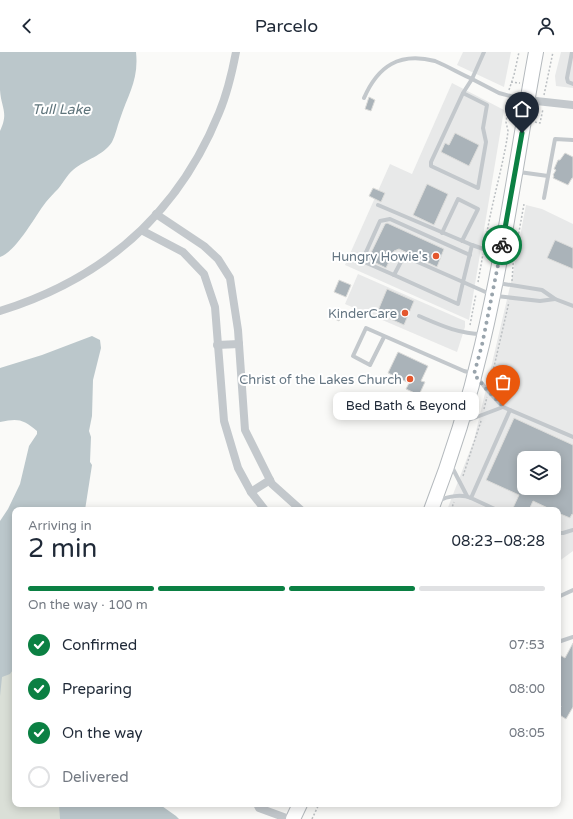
<!DOCTYPE html>
<meta charset="utf-8">
<style>
:root{--surface:#fff;--page:#f6f6f7;--text:#1f2937;--muted:#747a83;--line:#e0e1e3;--accent:#0b8043}
body{margin:0;font-family:"Varela Round",sans-serif;background:var(--page);color:var(--text);height:100vh;display:flex;flex-direction:column;font-size:15px;white-space:nowrap}
*{box-sizing:border-box;margin:0}
p{font-size:13px;color:var(--muted)}
.icon{flex:none;width:22px;height:22px;fill:none;stroke:currentColor;stroke-width:2;stroke-linecap:round;stroke-linejoin:round}
.map{position:relative;flex:1;overflow:hidden}
.panel{position:absolute;left:12px;top:455px;width:549px;height:300px;display:flex;flex-direction:column;background:var(--surface);border-radius:8px;box-shadow:0 2px 10px #0003}
.panel>*{flex:none}
.controls{position:absolute;left:517px;top:399px;display:grid;gap:8px}
.controls a{display:grid;place-items:center;width:44px;height:44px;border-radius:8px;background:var(--surface);box-shadow:0 2px 10px #0003;font-size:20px}
.pin{position:absolute;display:grid;place-items:center;width:34px;height:34px;color:#fff;margin:-41px -17px;border-radius:50% 50% 50% 0;rotate:-45deg;box-shadow:0 0 4px #0007}
.pin .icon{rotate:45deg}
.courier{position:absolute;display:grid;place-items:center;width:40px;height:40px;margin:-20px;border:3px solid #0b8043;border-radius:50%;background:#fff;color:#222;box-shadow:0 1px 5px #0007}
.bubble{position:absolute;height:28px;border-radius:8px;background:var(--surface);box-shadow:0 2px 10px #0003;font-size:13px;font-weight:600;line-height:28px;text-align:center}
.headline em{font-style:normal;font-weight:600}
.headline div{display:flex;flex-direction:column-reverse}
.headline{display:flex;align-items:center;justify-content:space-between;height:68px;padding:0 16px}
h1{font-size:26px;font-weight:600;line-height:30px}
.bar{display:grid;grid-template-columns:repeat(4,1fr);gap:6px 4px;align-content:center;height:48px;padding:0 16px}
.bar i{height:5px;border-radius:3px;background:var(--line)}
.bar .selected{background:var(--accent)}
.bar p{grid-column:span 4}
ol{padding:0 16px;list-style:none}
li{display:flex;align-items:center;gap:12px;height:44px}
li p{margin-inline-start:auto}
li .icon{padding:4px;border-radius:50%;background:var(--accent);color:#fff;stroke-width:4}
li:last-child{color:var(--muted)}
li i{width:22px;height:22px;border:2px solid var(--line);border-radius:50%}
header{display:flex;justify-content:space-between;align-items:center;height:52px;padding:0 16px;background:var(--surface);font-size:18px;font-weight:600}
.map>svg:first-child{display:block}
.built{fill:#e8e9e9;fill-rule:evenodd}
.green{fill:#dadfd7}
.water{fill:#bbc7cb}
.building{fill:#aab3b9;stroke:#dcdcda;fill-rule:evenodd}
.lines{fill:none;stroke-linecap:round;stroke-linejoin:round}
.highway-casing{stroke:#b4b9bd;stroke-width:16}
.path{stroke:#bbbfc2;stroke-width:1.5;stroke-dasharray:2 2;stroke-linecap:butt}
.lane{stroke:#c3c8cc;stroke-width:4}
.street{stroke:#c3c8cc;stroke-width:8}
.highway{stroke:#fff;stroke-width:14}
.done{stroke:#99a4ac;stroke-width:4;stroke-dasharray:0 7.2}
.route{stroke:#0b8043;stroke-width:5}
.poi-dot{fill:#e4572e;stroke:#fff;stroke-width:1.5}
.labels{text-anchor:middle;stroke-width:4;stroke-linejoin:round;paint-order:stroke}
.poi-label{font-size:13px;fill:#657683;stroke:#fff;text-anchor:end}
.water-label{font-size:14px;font-style:italic;fill:#60757c;stroke:#fff}
</style>
<header><svg class="icon" aria-label="back" viewBox="0 0 24 24"><path d="M15 5l-7 7 7 7"/></svg>Parcelo<svg class="icon" aria-label="person" viewBox="0 0 24 24"><circle cx="12" cy="8" r="4"/><path d="M4 21q1-7 8-7t8 7"/></svg></header>
<div class="map">
<svg width="573" height="767" viewBox="0 0 573 767">
<rect width="100%" height="100%" fill="#fafaf8"/>
<g class="built">
<polygon points="463,0 511,0 504,35 457,13"/>
<polygon points="561,0 573,0 573,36 556,34 555,24"/>
<polygon points="452,31 504,58 469,268 345,213 390,112 412,122"/>
<path d="M526 153 542 157 573 172V499L558 510V458H447L474 388 512 226ZM524 406H554V436H524Z"/>
<polygon points="358,222 465,269 465,275 457,300 345,252"/>
</g>
<polygon class="green" points="0,531 15,546 15,752 71,752 115,767 0,767"/>
<g class="water">
<path d="M0 0H136C139 28 128 42 120 67 117 75 116 82 112 90 103 104 86 107 73 118 67 123 63 131 58 137 54 141 50 145 46 150 35 164 16 200 0 205V79C9 60 1 56 0 38 0 26 0 13 0 0Z"/>
<path d="M92 284 100 288 101 296 93 328 92 364 89 379 91 385 90 410 92 413 85 458H15V615L10 622 2 625 0 644V469L8 457 20 432 29 394 37 382V379C23 367 18 366 0 370V316L42 303Z"/>
<polygon points="59,752 159,752 176,764 179,767 60,767"/>
</g>
<g class="building">
<polygon points="369,45 375,48 371,59 365,57"/>
<polygon points="455,81 479,93 469,114 441,100 445,91 449,93"/>
<polygon points="565,101 573,105 573,126 572,126 568,133 553,126 554,124 553,123 556,118 554,117 558,108 560,108"/>
<polygon points="427,132 448,142 434,173 413,163"/>
<polygon points="373,136 385,141 381,150 369,144"/>
<polygon points="387,171 444,197 437,215 399,197 394,199 386,216 368,207 385,172"/>
<polygon points="555,188 573,196 573,217 547,206"/>
<polygon points="339,228 351,233 346,245 334,240"/>
<polygon points="387,237 414,249 404,273 377,261"/>
<polygon points="335,257 343,262 339,269 331,265"/>
<polygon points="398,300 428,314 421,329 425,330 419,343 406,337 409,331 388,321"/>
<path d="M514 366 573 393V463L572 462 570 466 558 461V458H552L533 449 529 458H512L519 443 486 428ZM524 406H554V436H524Z"/>
<polygon points="573,591 573,655 566,667 558,662 561,654 558,652 558,602 565,606"/>
</g>
<g class="lines">
<defs>
<g id="highway">
<path d="M431 458C452 404 469 349 482 293 505 196 518 97 536 0"/>
<polyline points="293,767 300,752"/>
</g>
</defs>
<use href="#highway" class="highway-casing"/>
<g class="path">
<polyline points="511,30 520,31"/>
<polyline points="509,38 514,23 519,0"/>
<polyline points="544,43 553,0"/>
<polyline points="535,70 540,71 543,57"/>
<path d="M485 193C490 157 501 122 507 87L508 79 506 70 509 50"/>
<polyline points="512,229 513,213 524,152"/>
<polyline points="478,230 483,202"/>
<polyline points="470,273 476,242"/>
<polyline points="490,332 509,250"/>
<polyline points="484,357 487,345"/>
<polyline points="463,424 481,369"/>
<polyline points="451,458 454,450"/>
<polyline points="312,767 319,752"/>
</g>
<g class="lane">
<polyline points="572,0 567,26 568,30 573,32"/>
<polyline points="463,41 487,53 483,76 486,90 478,136 431,114 431,110 463,41 472,27 499,41 525,48"/>
<path d="M364 46C378 14 399 0 435 9 447 14 459 21 472 27L484 0"/>
<polyline points="519,120 548,124"/>
<polyline points="544,146 555,87 573,88"/>
<polyline points="378,153 472,193 498,202"/>
<polyline points="442,181 458,147 478,157 462,189"/>
<polyline points="472,193 463,230 404,204 394,223 458,252 463,230 490,242"/>
<polyline points="394,223 362,209 380,169 390,167 470,203"/>
<polyline points="498,231 542,238 555,247 573,254"/>
<polyline points="496,244 540,249 555,247"/>
<path d="M419 264C440 273 459 282 482 282"/>
<polyline points="384,285 370,313 353,304 366,276 464,319 472,321"/>
<polyline points="477,325 487,338 503,355 573,385"/>
<polyline points="466,369 503,355"/>
<polyline points="452,415 467,444"/>
<path d="M439 449C447 444 462 442 471 446"/>
<polyline points="497,458 471,446 510,358"/>
<polyline points="558,481 563,481 573,478"/>
<polyline points="558,545 573,538"/>
<polyline points="558,590 573,585"/>
</g>
<g class="street">
<polyline points="527,48 573,53"/>
<polyline points="156,162 204,194 218,207 230,226 238,278 245,378 272,432 301,458"/>
<polyline points="143,179 183,200 204,222 215,255 224,369 238,416 251,440 265,458"/>
<path d="M0 259C103 227 178 162 219 61 227 42 232 21 236 0"/>
<polyline points="217,293 239,292"/>
<polyline points="251,440 270,428"/>
<polyline points="257,752 259,756 289,767"/>
</g>
<use href="#highway" class="highway"/>
</g>
<g class="lines">
<polyline class="done" points="502,193 482,293 474,322 487,338 503,354"/>
<polyline class="route" points="502,193 522,81"/>
</g>
<g class="poi-dot">
<circle cx="436" cy="204" r="4"/>
<circle cx="405" cy="261" r="4"/>
<circle cx="410" cy="327" r="4"/>
</g>
<g class="labels">
<g class="poi-label">
<text x="428" y="209">Hungry Howie's</text>
<text x="397" y="266">KinderCare</text>
<text x="402" y="332">Christ of the Lakes Church</text>
</g>
<g class="water-label">
<text x="61" y="62">Tull Lake</text>
</g>
</g>
</svg>
<div class="controls">
<a><svg class="icon" aria-label="layers" viewBox="0 0 24 24"><path d="M12 4l9 5-9 5-9-5zM3 14l9 5 9-5"/></svg></a>
</div>
<div class="pin" style="left:503px;top:354px;background:#ea580c"><svg class="icon" aria-label="bag" viewBox="0 0 24 24"><path d="M5 8h14l-1 12H6zM9 8a3 3 0 0 1 6 0"/></svg></div>
<div class="pin" style="left:522px;top:81px;background:#1f2937"><svg class="icon" aria-label="home" viewBox="0 0 24 24"><path d="M3 11l9-7 9 7M6 9v11h12V9"/></svg></div>
<div class="courier" style="left:502px;top:193px"><svg class="icon" aria-label="bike" viewBox="0 0 24 24"><circle cx="6" cy="16" r="4"/><circle cx="18" cy="16" r="4"/><path d="M6 16l4-8h5l3 8M10 8l3 8H6M13 5h3"/></svg></div>
<div class="bubble" style="left:333px;top:340px;width:146px">Bed Bath &amp; Beyond</div>
<section class="panel">
<div class="headline"><div><h1>2 min</h1><p>Arriving in</p></div><em>08:23–08:28</em></div>
<div class="bar"><i class="selected"></i><i class="selected"></i><i class="selected"></i><i></i><p>On the way · 100 m</p></div>
<ol>
<li><svg class="icon" aria-label="check" viewBox="0 0 24 24"><path d="M5 12l5 5 9-10"/></svg>Confirmed<p>07:53</p></li>
<li><svg class="icon" aria-label="check" viewBox="0 0 24 24"><path d="M5 12l5 5 9-10"/></svg>Preparing<p>08:00</p></li>
<li><svg class="icon" aria-label="check" viewBox="0 0 24 24"><path d="M5 12l5 5 9-10"/></svg>On the way<p>08:05</p></li>
<li><i></i>Delivered</li>
</ol>
</section>
</div>
